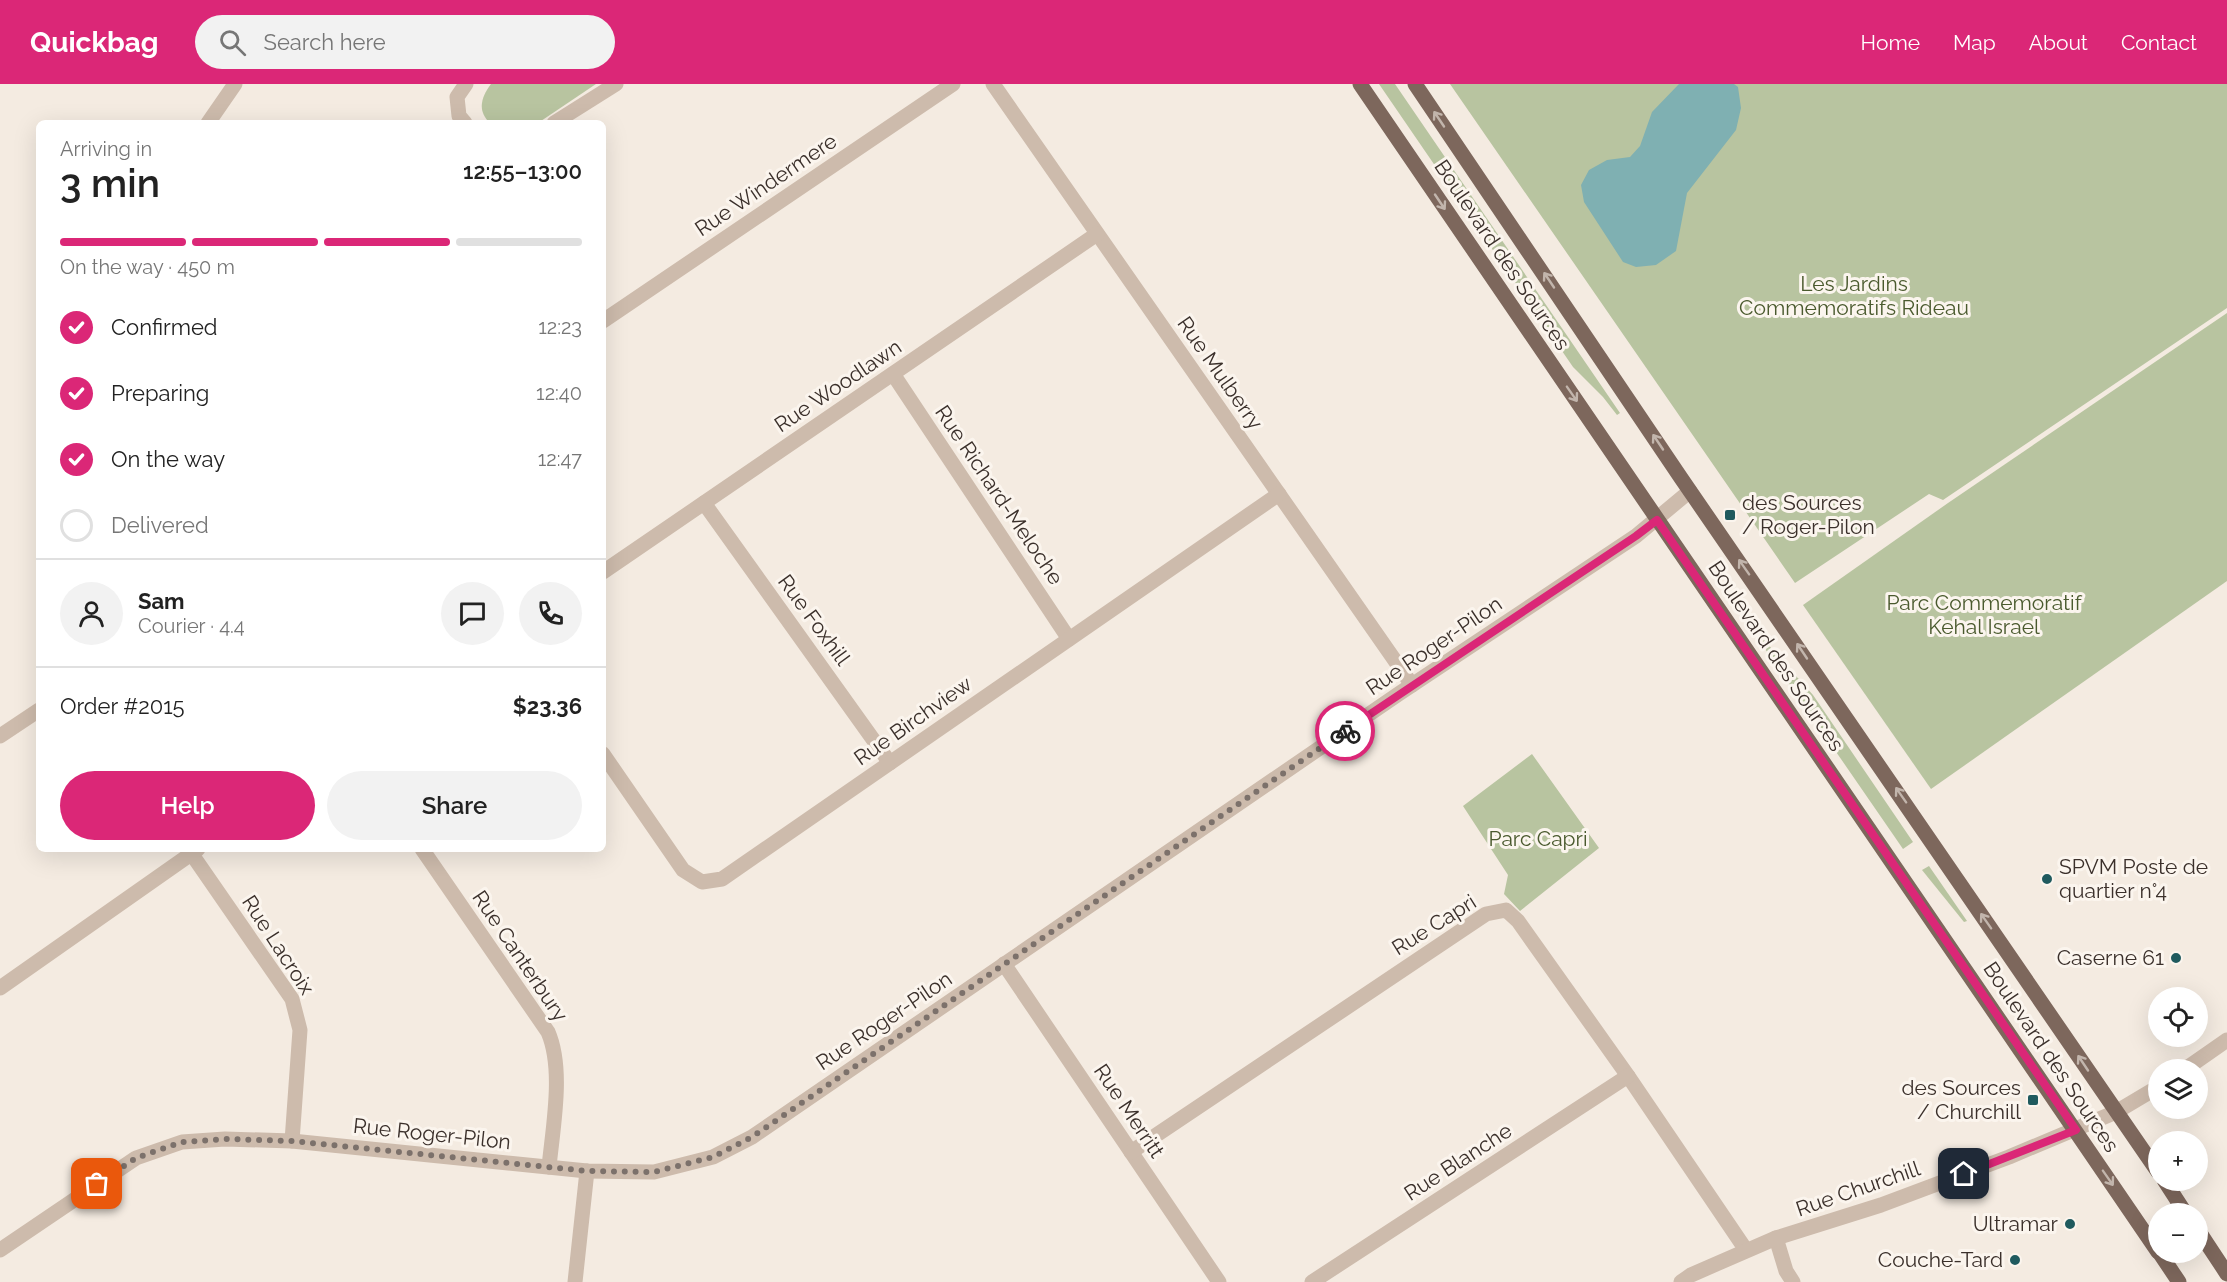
<!DOCTYPE html>
<meta charset="utf-8">
<style>
:root{--surface:#fff;--page:#f2f2f2;--text:#222;--muted:#767676;--line:#e0e0e0;--accent:#db2777}
body{margin:0;font-family:Raleway,sans-serif;background:var(--page);color:var(--text);height:100vh;display:flex;flex-direction:column;font-size:22px;white-space:nowrap}
*{box-sizing:border-box;margin:0}
p{font-size:20px;color:var(--muted)}
.icon{flex:none;width:33px;height:33px;fill:none;stroke:currentColor;stroke-width:2;stroke-linecap:round;stroke-linejoin:round}
.map{position:relative;flex:1;overflow:hidden}
.sheet{position:absolute;left:36px;top:36px;width:570px;height:732px;display:flex;flex-direction:column;background:var(--surface);border-radius:9px;box-shadow:0 6px 24px #0002}
.sheet>*{flex:none}
.fabs{position:absolute;left:2148px;top:903px;display:grid;gap:12px}
.fabs a{display:grid;place-items:center;width:60px;height:60px;border-radius:50%;background:var(--surface);box-shadow:0 6px 24px #0002;font-size:30px}
.pin{position:absolute;display:grid;place-items:center;width:51px;height:51px;color:#fff;margin:-26px;border-radius:12px;box-shadow:0 3px 9px #0006}
.courier{position:absolute;display:grid;place-items:center;width:60px;height:60px;margin:-30px;border:4px solid #db2777;border-radius:50%;background:#fff;color:#222;box-shadow:0 2px 8px #0007}
.overview em{font-style:normal;font-weight:600}
.overview div{display:flex;flex-direction:column-reverse}
.overview{display:flex;align-items:center;justify-content:space-between;height:102px;padding:0 24px}
h1{font-size:39px;font-weight:600;line-height:45px}
.bar{display:grid;grid-template-columns:repeat(4,1fr);gap:9px 6px;align-content:center;height:72px;padding:0 24px}
.bar i{height:8px;border-radius:4px;background:var(--line)}
.bar .active{background:var(--accent)}
.bar p{grid-column:span 4}
.line{display:flex;align-items:center;gap:15px;padding:0 24px;border-top:2px solid var(--line)}
.line div{flex:1}
.round{display:grid;place-items:center;flex:none;width:63px;height:63px;border-radius:32px;background:var(--page)}
ol{padding:0 24px;list-style:none}
li{display:flex;align-items:center;gap:18px;height:66px}
li p{margin-inline-start:auto}
li .icon{padding:6px;border-radius:50%;background:var(--accent);color:#fff;stroke-width:4}
li:last-child{color:var(--muted)}
li i{width:33px;height:33px;border:3px solid var(--line);border-radius:50%}
.action{display:flex;gap:12px;margin-top:auto;padding:12px 24px}
.action a{flex:1;height:69px;border-radius:36px;background:var(--accent);color:#fff;font-size:24px;font-weight:600;line-height:69px;text-align:center}
.action a+a{background:var(--page);color:var(--text)}
header{display:flex;align-items:center;gap:36px;box-sizing:border-box;height:84px;padding:0 30px;background:var(--accent);color:#fff}
header strong{font-size:28px}
nav{display:flex;gap:33px;margin-inline-start:auto;font-size:21px}
.search{width:420px;height:54px;background:var(--page);display:flex;align-items:center;gap:15px;box-sizing:border-box;padding:0 21px;border-radius:33px;color:var(--muted);font-size:22px}
.map>svg:first-child{display:block}
.green{fill:#b8c4a0}
.water{fill:#7fb0b2}
.lines{fill:none;stroke-linecap:round;stroke-linejoin:round}
.minor{stroke:#cdbbac;stroke-width:15}
.major{stroke:#7d675c;stroke-width:15}
.oneway{stroke:#c2b5ac}
.done{stroke:#7c716b;stroke-width:6;stroke-dasharray:0 10.8}
.route{stroke:#db2777;stroke-width:8}
.poi-dot{fill:#1f5a5e;stroke:#fbf5ee;stroke-width:2}
.labels{text-anchor:middle;stroke-width:6;stroke-linejoin:round;paint-order:stroke}
.street-label{font-size:21px;fill:#3b302b;stroke:#fbf5ee}
.park-label{font-size:21px;fill:#4a5a2e;stroke:#fbf5ee}
.poi-label{font-size:21px;fill:#3b302b;stroke:#fbf5ee;text-anchor:end}
</style>
<header>
<strong>Quickbag</strong>
<div class="search"><svg class="icon" aria-label="search" viewBox="0 0 24 24"><circle cx="10" cy="10" r="6"/><path d="M15 15l6 6"/></svg>Search here</div>
<nav><a>Home</a><a>Map</a><a>About</a><a>Contact</a></nav>
</header>
<div class="map">
<svg width="2227" height="1198" viewBox="0 0 2227 1198">
<rect width="100%" height="100%" fill="#f4ebe1"/>
<g class="green">
<path d="M491 0H596L538 39H490C477 27 481 13 491 0Z"/>
<polygon points="1379,0 1395,0 1620,329 1617,331 1603,313 1573,283"/>
<polygon points="1450,0 2227,0 2227,224 1943,416 1929,410 1795,499"/>
<polygon points="2227,229 2227,497 1931,705 1803,521 1948,419"/>
<polygon points="1764,556 1813,611 1913,758 1903,765 1892,749 1761,559"/>
<polygon points="1532,670 1599,764 1520,827 1504,810 1508,791 1463,722"/>
<polygon points="1929,782 1967,837 1964,838 1922,786"/>
</g>
<polygon class="water" points="1679,0 1734,0 1738,3 1741,24 1736,46 1687,109 1676,167 1656,181 1636,183 1623,178 1584,118 1581,101 1589,86 1607,76 1630,73 1640,62 1652,28"/>
<g class="lines">
<g class="minor">
<polyline points="993,0 1412,601"/>
<polyline points="208,39 235,0"/>
<polyline points="465,39 459,32 457,13 466,0"/>
<polyline points="554,39 616,0"/>
<polyline points="603,237 953,0"/>
<polyline points="893,290 1069,555"/>
<polyline points="704,419 890,679"/>
<polyline points="603,488 1097,150"/>
<polyline points="0,652 39,626"/>
<polyline points="603,670 683,786 702,798 722,795 1279,410"/>
<path d="M422 765 548 948C564 985 553 1042 549 1083"/>
<polyline points="191,769 292,915 300,946 292,1057"/>
<polyline points="1004,880 1219,1198"/>
<polyline points="0,904 198,765"/>
<polyline points="2184,986 2227,956"/>
<polyline points="1131,1068 1486,830 1506,826 1518,837 1628,992 1746,1166"/>
<polyline points="1776,1154 1786,1187 1793,1198"/>
<polyline points="0,1166 136,1074 182,1058 225,1055 292,1057 587,1087 654,1088 713,1073 752,1053 1400,609 1636,452 1690,407"/>
<polyline points="575,1198 587,1087"/>
<polyline points="1312,1198 1628,992"/>
<polyline points="1681,1198 1691,1191 1776,1154 1881,1121 2009,1073 2116,1028 2158,1003"/>
</g>
<g class="major">
<polyline points="1360,0 2158,1168"/>
<polyline points="1415,0 1681,394 2158,1088"/>
<polyline points="2164,1096 2186,1130"/>
<polyline points="2198,1146 2227,1190"/>
<polyline points="2159,1168 2179,1198"/>
</g>
</g>
<defs><path id="oneway-shaft" d="M-6 0H5M1.5-3L5.5 0L1.5 3" fill="none" stroke-width="1.6" stroke-linecap="round" stroke-linejoin="round" transform="scale(1.5)"/></defs>
<g class="oneway">
<use href="#oneway-shaft" transform="translate(1439 35) rotate(-124)"/>
<use href="#oneway-shaft" transform="translate(1440 118) rotate(56)"/>
<use href="#oneway-shaft" transform="translate(1549 196) rotate(-124)"/>
<use href="#oneway-shaft" transform="translate(1572 310) rotate(55)"/>
<use href="#oneway-shaft" transform="translate(1658 358) rotate(-124)"/>
<use href="#oneway-shaft" transform="translate(1744 483) rotate(-125)"/>
<use href="#oneway-shaft" transform="translate(1802 567) rotate(-124)"/>
<use href="#oneway-shaft" transform="translate(1901 711) rotate(-125)"/>
<use href="#oneway-shaft" transform="translate(1986 837) rotate(-125)"/>
<use href="#oneway-shaft" transform="translate(2083 979) rotate(-124)"/>
<use href="#oneway-shaft" transform="translate(2108 1094) rotate(55)"/>
</g>
<g class="lines">
<polyline class="done" points="97,1100 136,1074 182,1058 225,1055 292,1057 587,1087 654,1088 713,1073 752,1053 1345,647"/>
<polyline class="route" points="1345,647 1636,452 1657,436 2076,1046 1964,1090"/>
</g>
<g class="poi-dot">
<rect x="1724" y="425" width="12" height="12" rx="3"/>
<circle cx="2047" cy="795" r="6"/>
<circle cx="2176" cy="874" r="6"/>
<rect x="2027" y="1010" width="12" height="12" rx="3"/>
<circle cx="2070" cy="1140" r="6"/>
<circle cx="2015" cy="1176" r="6"/>
</g>
<g class="labels">
<g class="street-label">
<text transform="translate(766 101) rotate(-34)" y="7">Rue Windermere</text>
<text transform="translate(1502 171) rotate(56)" y="7">Boulevard des Sources</text>
<text transform="translate(1220 289) rotate(55)" y="7">Rue Mulberry</text>
<text transform="translate(838 302) rotate(-34)" y="7">Rue Woodlawn</text>
<text transform="translate(999 411) rotate(56)" y="7">Rue Richard-Meloche</text>
<text transform="translate(814 536) rotate(54)" y="7">Rue Foxhill</text>
<text transform="translate(1434 562) rotate(-34)" y="7">Rue Roger-Pilon</text>
<text transform="translate(1776 572) rotate(56)" y="7">Boulevard des Sources</text>
<text transform="translate(913 637) rotate(-35)" y="7">Rue Birchview</text>
<text transform="translate(1434 841) rotate(-32)" y="7">Rue Capri</text>
<text transform="translate(278 861) rotate(57)" y="7">Rue Lacroix</text>
<text transform="translate(520 872) rotate(56)" y="7">Rue Canterbury</text>
<text transform="translate(884 937) rotate(-34)" y="7">Rue Roger-Pilon</text>
<text transform="translate(2051 973) rotate(56)" y="7">Boulevard des Sources</text>
<text transform="translate(1129 1027) rotate(56)" y="7">Rue Merritt</text>
<text transform="translate(432 1050) rotate(6)" y="7">Rue Roger-Pilon</text>
<text transform="translate(1458 1078) rotate(-33)" y="7">Rue Blanche</text>
<text transform="translate(1858 1105) rotate(-19)" y="7">Rue Churchill</text>
</g>
<g class="park-label">
<text x="1854" y="207">Les Jardins<tspan x="1854" dy="24">Commemoratifs Rideau</tspan></text>
<text x="1984" y="526">Parc Commemoratif<tspan x="1984" dy="24">Kehal Israel</tspan></text>
<text x="1538" y="762">Parc Capri</text>
</g>
<g class="poi-label">
<text x="1742" y="426" text-anchor="start">des Sources<tspan x="1742" dy="24">/ Roger-Pilon</tspan></text>
<text x="2059" y="790" text-anchor="start">SPVM Poste de<tspan x="2059" dy="24">quartier n°4</tspan></text>
<text x="2164" y="881">Caserne 61</text>
<text x="2021" y="1011">des Sources<tspan x="2021" dy="24">/ Churchill</tspan></text>
<text x="2058" y="1147">Ultramar</text>
<text x="2003" y="1183">Couche-Tard</text>
</g>
</g>
</svg>
<div class="fabs">
<a><svg class="icon" aria-label="locate" viewBox="0 0 24 24"><circle cx="12" cy="12" r="6"/><path d="M12 2v4M12 18v4M2 12h4M18 12h4"/></svg></a>
<a><svg class="icon" aria-label="layers" viewBox="0 0 24 24"><path d="M12 4l9 5-9 5-9-5zM3 14l9 5 9-5"/></svg></a>
<a>+</a>
<a>−</a>
</div>
<div class="pin" style="left:97px;top:1100px;background:#ea580c"><svg class="icon" aria-label="bag" viewBox="0 0 24 24"><path d="M5 8h14l-1 12H6zM9 8a3 3 0 0 1 6 0"/></svg></div>
<div class="pin" style="left:1964px;top:1090px;background:#1f2937"><svg class="icon" aria-label="home" viewBox="0 0 24 24"><path d="M3 11l9-7 9 7M6 9v11h12V9"/></svg></div>
<div class="courier" style="left:1345px;top:647px"><svg class="icon" aria-label="bike" viewBox="0 0 24 24"><circle cx="6" cy="16" r="4"/><circle cx="18" cy="16" r="4"/><path d="M6 16l4-8h5l3 8M10 8l3 8H6M13 5h3"/></svg></div>
<section class="sheet">
<div class="overview"><div><h1>3 min</h1><p>Arriving in</p></div><em>12:55–13:00</em></div>
<div class="bar"><i class="active"></i><i class="active"></i><i class="active"></i><i></i><p>On the way · 450 m</p></div>
<ol>
<li><svg class="icon" aria-label="check" viewBox="0 0 24 24"><path d="M5 12l5 5 9-10"/></svg>Confirmed<p>12:23</p></li>
<li><svg class="icon" aria-label="check" viewBox="0 0 24 24"><path d="M5 12l5 5 9-10"/></svg>Preparing<p>12:40</p></li>
<li><svg class="icon" aria-label="check" viewBox="0 0 24 24"><path d="M5 12l5 5 9-10"/></svg>On the way<p>12:47</p></li>
<li><i></i>Delivered</li>
</ol>
<div class="line" style="height:108px"><a class="round"><svg class="icon" aria-label="person" viewBox="0 0 24 24"><circle cx="12" cy="8" r="4"/><path d="M4 21q1-7 8-7t8 7"/></svg></a><div><b>Sam</b><p>Courier · 4.4</p></div><a class="round"><svg class="icon" aria-label="chat" viewBox="0 0 24 24"><path d="M4 5h16v11H9l-5 4z"/></svg></a><a class="round"><svg class="icon" aria-label="phone" viewBox="0 0 24 24"><path d="M5 4h4l2 5-3 2q2 4 5 5l2-3 5 2v4C11 20 4 13 5 4z"/></svg></a></div>
<div class="line" style="height:78px"><div>Order #2015</div><b>$23.36</b></div>
<div class="action"><a>Help</a><a>Share</a></div>
</section>
</div>
